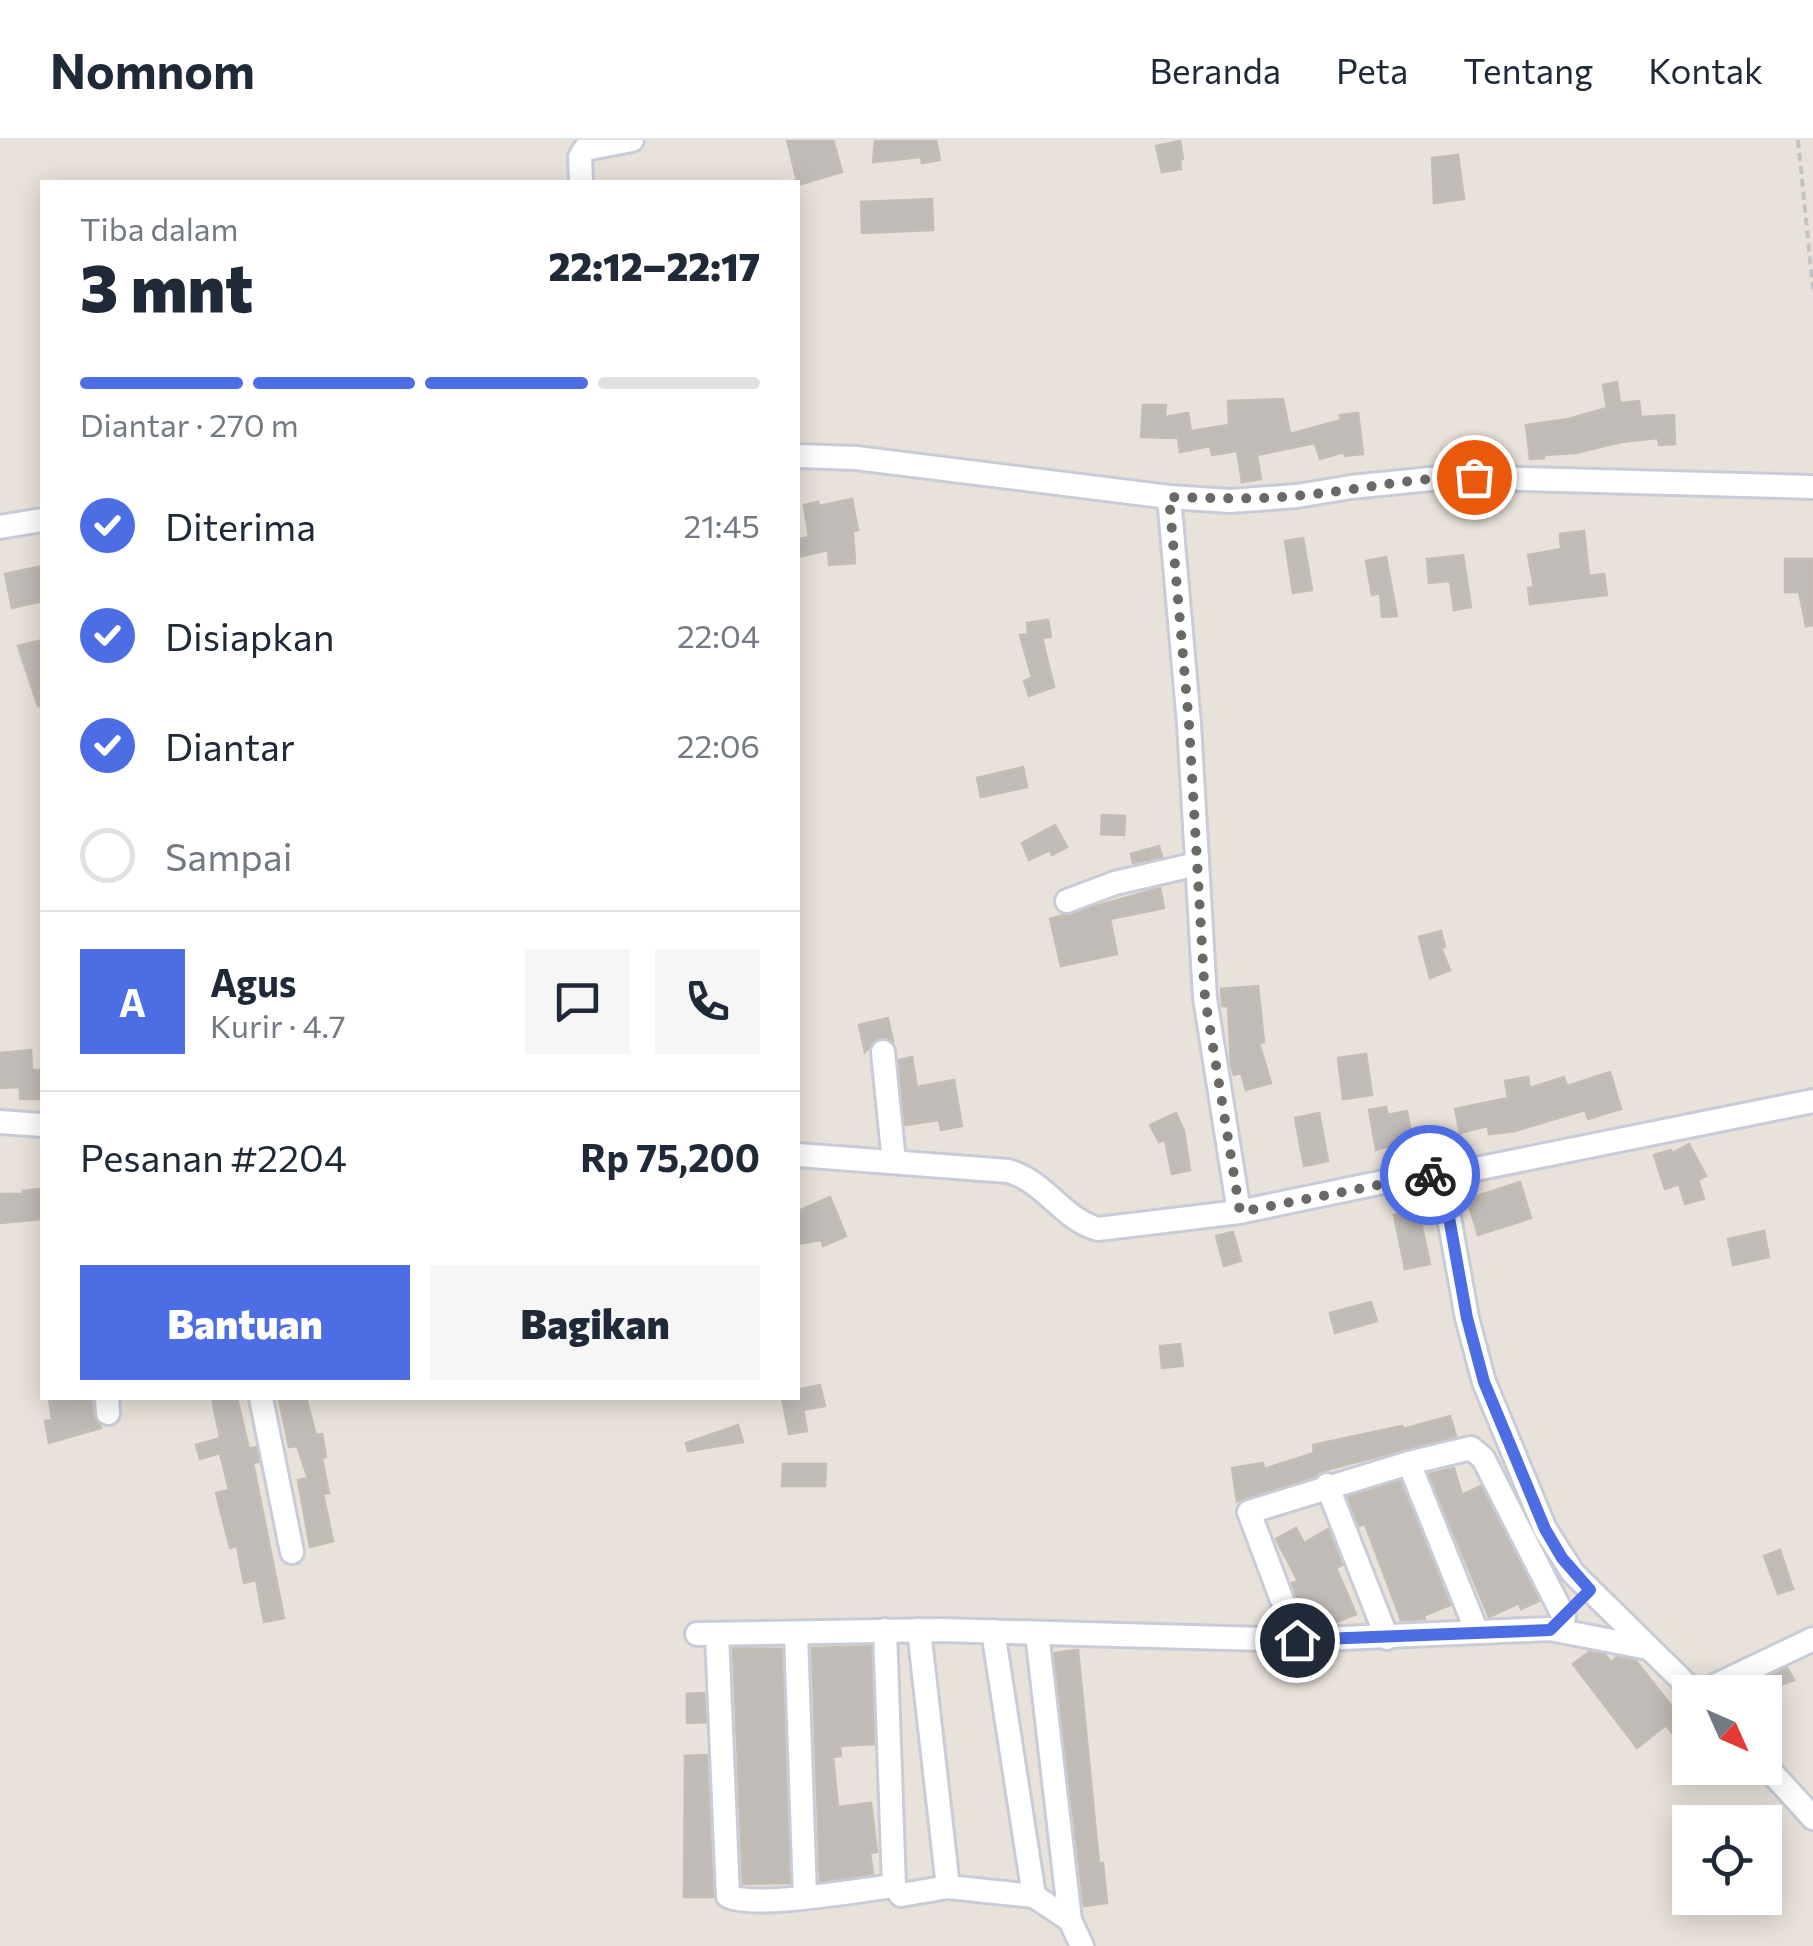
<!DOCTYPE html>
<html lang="id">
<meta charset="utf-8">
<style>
:root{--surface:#fff;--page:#f6f6f7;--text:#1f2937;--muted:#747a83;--line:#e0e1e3;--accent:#4c6de3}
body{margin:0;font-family:Commissioner,sans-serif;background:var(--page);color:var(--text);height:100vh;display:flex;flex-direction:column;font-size:38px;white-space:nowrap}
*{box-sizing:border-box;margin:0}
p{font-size:32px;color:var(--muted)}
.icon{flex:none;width:55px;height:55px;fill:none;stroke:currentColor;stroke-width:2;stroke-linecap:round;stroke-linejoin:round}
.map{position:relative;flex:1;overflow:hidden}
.sheet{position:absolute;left:40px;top:40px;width:760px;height:1220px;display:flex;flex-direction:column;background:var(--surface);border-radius:0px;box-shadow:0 5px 25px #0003}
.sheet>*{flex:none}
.needle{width:65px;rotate:135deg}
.controls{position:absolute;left:1672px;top:1535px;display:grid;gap:20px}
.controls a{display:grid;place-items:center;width:110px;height:110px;border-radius:0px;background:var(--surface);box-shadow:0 5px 25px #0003;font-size:50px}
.pin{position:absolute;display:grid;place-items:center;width:85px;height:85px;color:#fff;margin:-42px;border:5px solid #fff;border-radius:50%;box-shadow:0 2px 10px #0007}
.courier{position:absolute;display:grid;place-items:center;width:100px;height:100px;margin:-50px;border:8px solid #4c6de3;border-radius:50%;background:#fff;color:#222;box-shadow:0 2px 12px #0007}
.summary em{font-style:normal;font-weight:800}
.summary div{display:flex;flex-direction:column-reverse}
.summary{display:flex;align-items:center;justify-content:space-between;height:170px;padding:0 40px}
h1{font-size:65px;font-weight:800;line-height:75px}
.bar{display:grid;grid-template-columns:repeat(4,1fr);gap:15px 10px;align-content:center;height:120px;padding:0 40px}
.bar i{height:12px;border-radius:8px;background:var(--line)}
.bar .active{background:var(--accent)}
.bar p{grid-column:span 4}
.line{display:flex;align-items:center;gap:25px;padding:0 40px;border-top:2px solid var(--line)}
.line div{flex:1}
.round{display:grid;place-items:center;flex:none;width:105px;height:105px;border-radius:0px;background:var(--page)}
ol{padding:0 40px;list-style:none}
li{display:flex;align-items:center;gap:30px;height:110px}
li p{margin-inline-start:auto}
li .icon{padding:10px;border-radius:50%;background:var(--accent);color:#fff;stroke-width:4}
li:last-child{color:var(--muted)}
li i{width:55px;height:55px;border:5px solid var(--line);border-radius:50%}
.button{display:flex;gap:20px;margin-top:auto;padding:20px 40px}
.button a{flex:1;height:115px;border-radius:0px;background:var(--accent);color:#fff;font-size:40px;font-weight:800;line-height:115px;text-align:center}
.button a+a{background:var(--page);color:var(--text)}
header{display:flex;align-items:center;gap:60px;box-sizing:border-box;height:140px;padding:0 50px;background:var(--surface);border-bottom:2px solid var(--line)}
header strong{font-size:48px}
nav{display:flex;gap:55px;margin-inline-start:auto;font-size:35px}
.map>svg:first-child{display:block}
.building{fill:#c0bbb7;stroke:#c3bdb4;stroke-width:2.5}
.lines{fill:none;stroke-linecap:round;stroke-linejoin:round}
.minor-casing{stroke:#c9ccd7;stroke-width:28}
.path{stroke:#c3c3c3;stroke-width:4;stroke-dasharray:8 5;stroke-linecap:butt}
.minor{stroke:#fff;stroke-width:22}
.done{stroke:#6b6866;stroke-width:10;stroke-dasharray:0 18}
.route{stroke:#4c6de3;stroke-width:12}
</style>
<header>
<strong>Nomnom</strong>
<nav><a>Beranda</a><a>Peta</a><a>Tentang</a><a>Kontak</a></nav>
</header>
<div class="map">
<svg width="1813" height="1806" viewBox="0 0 1813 1806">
<rect width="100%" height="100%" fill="#e8e2da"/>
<g class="building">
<polygon points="787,0 833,0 842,32 798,45"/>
<polygon points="875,0 936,0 940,20 922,23 921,17 873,22"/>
<polygon points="1180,1 1183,19 1180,20 1181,29 1162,32 1156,6"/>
<polygon points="1458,15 1464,59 1434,63 1432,18"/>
<polygon points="932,59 933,90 862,93 861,62"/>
<polygon points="1617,242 1620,263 1639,261 1641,277 1674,275 1675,304 1659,305 1658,298 1621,302 1576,313 1544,315 1544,318 1530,319 1526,285 1568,279 1607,268 1603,245"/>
<polygon points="1283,259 1290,294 1341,280 1340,275 1358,273 1363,314 1345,316 1344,312 1320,319 1315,303 1257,315 1261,339 1242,342 1237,311 1212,315 1210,306 1180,312 1178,298 1141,297 1143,265 1166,265 1165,277 1188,273 1191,291 1229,285 1228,261"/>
<polygon points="852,359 858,390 853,391 855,423 829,425 828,410 798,417 798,399 809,397 804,365 818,362 819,366"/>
<polygon points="1584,391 1589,436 1604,434 1607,455 1530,464 1528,448 1534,447 1528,415 1561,409 1560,394"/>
<polygon points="1303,398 1312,450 1293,453 1285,401"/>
<polygon points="1463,415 1471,467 1454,470 1450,441 1429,443 1427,419"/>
<polygon points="1386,417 1397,476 1382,477 1380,453 1372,455 1366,421"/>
<polygon points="1785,419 1813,419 1813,485 1806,486 1799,452 1785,452"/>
<polygon points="42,426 42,461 12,468 5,434"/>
<polygon points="1048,480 1051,497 1042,498 1054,547 1029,556 1024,541 1032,538 1020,495 1028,494 1027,483"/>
<polygon points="42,500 42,566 38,566 18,506"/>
<polygon points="1023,627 1027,647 981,657 977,638"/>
<polygon points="1102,675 1125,676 1124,695 1101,694"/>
<polygon points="1055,685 1067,707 1052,715 1050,710 1029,720 1022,703"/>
<polygon points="1159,706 1162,717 1133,723 1131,714"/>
<polygon points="1160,748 1164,768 1110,779 1117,814 1061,826 1050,779"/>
<polygon points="1441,791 1445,807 1441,808 1450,830 1430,838 1419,797"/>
<polygon points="1258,846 1264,902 1259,903 1271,943 1246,950 1241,933 1234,935 1231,925 1228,866 1222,866 1221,849"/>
<polygon points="888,878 893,901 881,897 865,912 859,885"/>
<polygon points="31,910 32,930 42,930 42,959 20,959 20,947 0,948 0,913"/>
<polygon points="1366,914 1372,955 1343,959 1338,918"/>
<polygon points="912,917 917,947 954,940 962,986 941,990 939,980 905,985 899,920"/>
<polygon points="1610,932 1621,969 1588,979 1585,970 1515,991 1489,994 1488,986 1460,993 1455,969 1508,958 1505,941 1528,937 1530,948 1564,937 1567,946"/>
<polygon points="1386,967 1388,975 1407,971 1412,1000 1376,1010 1369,970"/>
<polygon points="1176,973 1184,991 1190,1030 1172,1034 1165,1000 1159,1002 1150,985"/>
<polygon points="1319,973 1328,1021 1304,1026 1295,978"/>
<polygon points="1689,1004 1706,1036 1698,1040 1704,1059 1685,1064 1679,1044 1665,1049 1654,1015 1671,1010 1672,1013"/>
<polygon points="1520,1042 1531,1078 1478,1095 1467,1059"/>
<polygon points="42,1049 42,1079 0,1083 0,1054 23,1054 23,1051"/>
<polygon points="830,1057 846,1096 823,1106 821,1100 798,1104 798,1071"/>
<polygon points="1418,1069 1430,1124 1405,1129 1394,1075"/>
<polygon points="1764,1091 1769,1117 1733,1125 1728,1099"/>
<polygon points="1233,1092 1241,1121 1224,1126 1216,1096"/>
<polygon points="1371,1162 1377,1181 1335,1193 1330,1173"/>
<polygon points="1180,1204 1183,1226 1162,1228 1160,1206"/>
<polygon points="820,1245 825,1266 803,1270 807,1291 789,1294 782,1258 798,1258 798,1250"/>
<polygon points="49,1258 91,1258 93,1275 101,1288 49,1303 45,1281 52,1280"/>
<polygon points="212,1258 237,1258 249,1309 256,1307 259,1322 253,1323 284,1478 264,1482 256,1440 244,1443 237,1406 230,1408 216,1353 229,1350 220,1313 200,1319 196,1305 220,1298"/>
<polygon points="306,1258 316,1295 322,1294 326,1317 322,1319 329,1353 323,1354 333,1401 310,1407 298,1340 308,1338 297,1306 289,1307 279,1260"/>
<polygon points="1450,1276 1456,1296 1322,1331 1315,1336 1237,1361 1232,1328 1263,1323 1264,1329 1314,1313 1313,1305 1402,1286 1403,1289"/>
<polygon points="738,1285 743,1302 688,1311 686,1303"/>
<polygon points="783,1324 826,1324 825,1346 782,1346"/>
<polygon points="1454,1328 1462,1355 1481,1346 1539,1461 1521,1469 1519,1463 1489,1477 1429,1334"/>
<polygon points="1400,1341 1450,1465 1423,1476 1425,1479 1401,1480 1365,1384 1359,1386 1348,1357"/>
<polygon points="1296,1388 1304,1403 1328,1389 1342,1425 1336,1428 1356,1474 1334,1483 1329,1471 1306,1481 1292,1443 1298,1441 1276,1399"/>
<polygon points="1780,1410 1793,1449 1778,1454 1764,1416"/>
<polygon points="871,1506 874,1604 840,1606 841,1616 833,1617 838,1667 871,1663 877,1712 870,1713 873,1734 820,1741 812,1508"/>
<polygon points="733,1508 782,1509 790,1743 743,1744"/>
<polygon points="1078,1510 1099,1723 1103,1723 1107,1763 1084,1766 1054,1513"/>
<polygon points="1589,1512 1605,1515 1611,1522 1617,1517 1636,1521 1674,1569 1683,1562 1690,1566 1690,1589 1677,1599 1666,1585 1637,1608 1573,1524"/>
<polygon points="1787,1528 1794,1540 1778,1546 1773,1535"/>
<polygon points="704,1553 706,1582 687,1583 687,1554"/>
<polygon points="707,1615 713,1757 684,1757 685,1616"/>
</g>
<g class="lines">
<defs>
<g id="minor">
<polyline points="581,42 580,17 585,9 632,0"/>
<polyline points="798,316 856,318 1169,357 1230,361 1297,356 1351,347 1450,337 1813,347"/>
<polyline points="1169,357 1189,584 1205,858 1239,1072"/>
<polyline points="0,387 42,380"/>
<polyline points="1067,761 1115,743 1197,724"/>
<polyline points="883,912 894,1022"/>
<polyline points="0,982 42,985"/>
<path d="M798 1015 1008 1031C1045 1041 1062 1079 1098 1089L1239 1072 1422 1034 1432 1035 1443 1044 1467 1178 1484 1242 1545 1389 1573 1433 1694 1552"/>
<polyline points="1436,1037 1813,961"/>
<polyline points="107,1258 108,1273"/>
<polyline points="261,1258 292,1412"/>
<polyline points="1327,1345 1387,1498"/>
<polyline points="919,1490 948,1747"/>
<polyline points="993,1491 1034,1756"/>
<polyline points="1477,1492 1409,1323 1471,1308 1483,1318 1564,1477"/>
<polyline points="1037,1493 1070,1780"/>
<polyline points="697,1494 940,1490 1297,1500 1550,1489 1648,1508"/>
<path d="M717 1494 728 1756C755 1769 859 1750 894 1746L885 1490"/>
<polyline points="796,1494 805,1756"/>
<polyline points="1297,1500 1249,1372 1409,1323"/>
<polyline points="1702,1552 1813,1499"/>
<polyline points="1765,1625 1813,1678"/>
<polyline points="894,1746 901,1755 948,1747 1034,1756 1070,1780 1082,1806"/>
</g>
</defs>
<use href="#minor" class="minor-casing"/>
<polyline class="path" points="1798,0 1813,149"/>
<use href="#minor" class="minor"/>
</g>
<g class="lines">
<path class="done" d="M1430 1035 1240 1072 1205 858 1189 584 1169 357C1211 358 1252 360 1294 356 1356 351 1411 337 1474 337"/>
<polyline class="route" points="1297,1500 1550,1490 1590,1450 1562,1418 1545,1389 1484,1242 1467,1178 1443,1044 1430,1035"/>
</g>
</svg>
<div class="controls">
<a><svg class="needle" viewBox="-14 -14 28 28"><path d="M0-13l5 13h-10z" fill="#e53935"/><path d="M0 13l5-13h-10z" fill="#747a83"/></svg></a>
<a><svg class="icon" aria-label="locate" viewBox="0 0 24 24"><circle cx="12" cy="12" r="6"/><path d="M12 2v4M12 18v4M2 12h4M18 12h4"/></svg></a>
</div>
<div class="pin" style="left:1474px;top:337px;background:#ea580c"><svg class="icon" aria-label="bag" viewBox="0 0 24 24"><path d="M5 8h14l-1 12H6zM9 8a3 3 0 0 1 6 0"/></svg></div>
<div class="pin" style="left:1297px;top:1500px;background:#1f2937"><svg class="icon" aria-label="home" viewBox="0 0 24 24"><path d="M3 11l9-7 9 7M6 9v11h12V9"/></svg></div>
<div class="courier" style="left:1430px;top:1035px"><svg class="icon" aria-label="bike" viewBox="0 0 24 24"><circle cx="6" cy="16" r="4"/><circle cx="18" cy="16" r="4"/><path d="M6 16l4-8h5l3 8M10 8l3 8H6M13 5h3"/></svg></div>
<section class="sheet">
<div class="summary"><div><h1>3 mnt</h1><p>Tiba dalam</p></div><em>22:12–22:17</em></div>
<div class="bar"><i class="active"></i><i class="active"></i><i class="active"></i><i></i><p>Diantar · 270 m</p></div>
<ol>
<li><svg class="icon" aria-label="check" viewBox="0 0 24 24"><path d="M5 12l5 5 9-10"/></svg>Diterima<p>21:45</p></li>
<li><svg class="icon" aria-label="check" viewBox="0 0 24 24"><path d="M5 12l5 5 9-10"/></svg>Disiapkan<p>22:04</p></li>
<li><svg class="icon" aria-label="check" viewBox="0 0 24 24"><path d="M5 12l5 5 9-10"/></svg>Diantar<p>22:06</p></li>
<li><i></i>Sampai</li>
</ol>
<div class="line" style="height:180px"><b class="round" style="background:var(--accent);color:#fff">A</b><div><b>Agus</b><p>Kurir · 4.7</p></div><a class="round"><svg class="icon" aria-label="chat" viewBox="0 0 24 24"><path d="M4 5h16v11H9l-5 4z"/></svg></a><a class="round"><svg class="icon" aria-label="phone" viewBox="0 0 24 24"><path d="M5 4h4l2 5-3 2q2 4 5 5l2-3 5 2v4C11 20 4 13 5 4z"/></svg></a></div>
<div class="line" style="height:130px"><div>Pesanan #2204</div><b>Rp 75,200</b></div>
<div class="button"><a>Bantuan</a><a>Bagikan</a></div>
</section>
</div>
